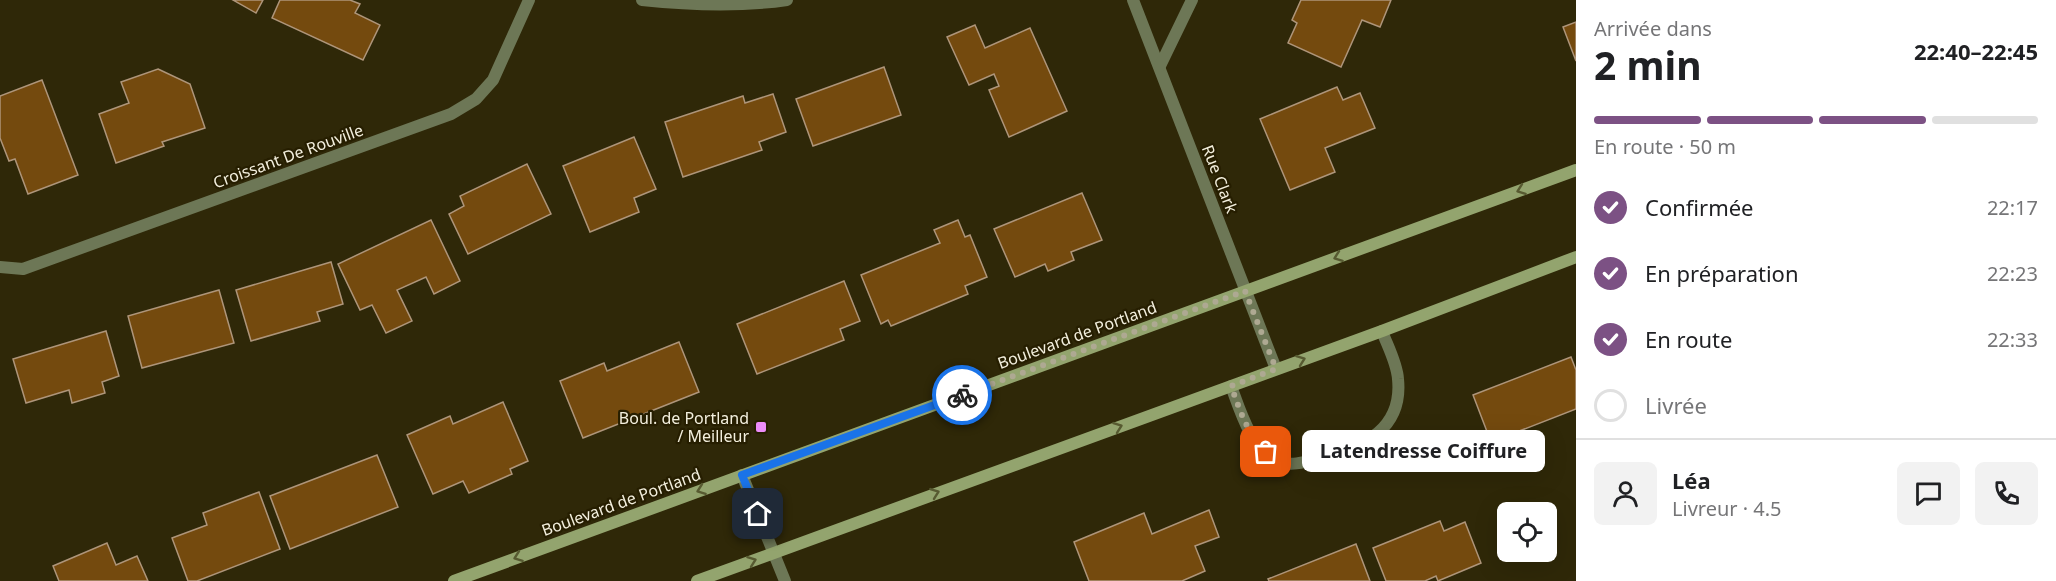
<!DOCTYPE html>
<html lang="fr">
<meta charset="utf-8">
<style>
:root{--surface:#fff;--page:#f2f2f2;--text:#202124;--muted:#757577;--line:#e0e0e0;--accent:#7c5184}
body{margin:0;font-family:"Noto Sans",sans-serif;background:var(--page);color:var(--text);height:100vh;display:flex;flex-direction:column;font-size:22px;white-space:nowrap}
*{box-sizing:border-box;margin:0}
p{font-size:20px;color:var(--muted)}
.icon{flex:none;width:33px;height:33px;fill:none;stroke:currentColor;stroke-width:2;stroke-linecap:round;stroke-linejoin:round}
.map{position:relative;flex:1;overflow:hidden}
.side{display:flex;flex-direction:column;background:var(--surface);width:480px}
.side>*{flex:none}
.tools{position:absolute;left:1497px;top:502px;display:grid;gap:12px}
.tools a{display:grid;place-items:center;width:60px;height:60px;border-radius:9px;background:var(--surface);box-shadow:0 6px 24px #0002;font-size:30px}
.pin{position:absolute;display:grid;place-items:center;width:51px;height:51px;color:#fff;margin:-26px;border-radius:12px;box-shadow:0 3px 9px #0006}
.courier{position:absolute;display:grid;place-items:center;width:60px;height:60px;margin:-30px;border:4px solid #1a73e8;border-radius:50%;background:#fff;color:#222;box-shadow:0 2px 8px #0007}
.bubble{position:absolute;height:42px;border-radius:9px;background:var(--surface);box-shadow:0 6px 24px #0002;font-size:20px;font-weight:700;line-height:42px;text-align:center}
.overview em{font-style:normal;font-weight:700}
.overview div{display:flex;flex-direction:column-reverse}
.overview{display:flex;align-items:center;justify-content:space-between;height:102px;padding:0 18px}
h1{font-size:39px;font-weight:700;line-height:45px}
.bar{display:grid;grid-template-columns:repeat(4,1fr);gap:9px 6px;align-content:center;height:72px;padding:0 18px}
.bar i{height:8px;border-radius:4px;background:var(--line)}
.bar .current{background:var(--accent)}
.bar p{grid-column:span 4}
.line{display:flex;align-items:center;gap:15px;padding:0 18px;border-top:2px solid var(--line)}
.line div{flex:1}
.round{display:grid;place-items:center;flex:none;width:63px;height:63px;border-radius:9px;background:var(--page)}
ol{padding:0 18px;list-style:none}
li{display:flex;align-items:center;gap:18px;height:66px}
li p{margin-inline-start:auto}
li .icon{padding:6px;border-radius:50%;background:var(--accent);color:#fff;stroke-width:4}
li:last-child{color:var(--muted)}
li i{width:33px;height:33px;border:3px solid var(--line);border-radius:50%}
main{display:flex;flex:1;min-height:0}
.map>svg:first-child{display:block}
.building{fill:#744a0e;stroke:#ae957a;stroke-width:1.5}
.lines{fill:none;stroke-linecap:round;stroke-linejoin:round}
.minor{stroke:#6d7756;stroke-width:12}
.secondary{stroke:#93a46e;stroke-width:12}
.oneway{stroke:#575a31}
.done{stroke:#aea992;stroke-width:6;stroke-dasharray:0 10.8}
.route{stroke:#1a73e8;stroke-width:8}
.poi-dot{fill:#ed8cf9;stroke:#261e00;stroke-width:2}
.labels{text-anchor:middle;stroke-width:4.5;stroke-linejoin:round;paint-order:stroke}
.street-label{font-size:16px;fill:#f3efdd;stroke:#261e00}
.poi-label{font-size:16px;fill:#f3efdd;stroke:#261e00;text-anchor:end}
</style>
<main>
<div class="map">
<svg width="1576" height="581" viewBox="0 0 1576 581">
<rect width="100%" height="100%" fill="#2f2808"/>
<g class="building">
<polygon points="233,0 263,0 256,13"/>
<polygon points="280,0 350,0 360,4 355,13 380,25 363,60 272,18"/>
<polygon points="1301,0 1391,0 1380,27 1362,20 1341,67 1288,43 1297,23 1292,20"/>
<polygon points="1576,22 1576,61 1563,27"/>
<polygon points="975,25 985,48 1030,28 1067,111 1009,137 989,90 999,86 994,74 969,85 947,37"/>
<polygon points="884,67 901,115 813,146 796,99"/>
<polygon points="158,69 190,84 205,128 162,142 164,146 116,163 99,114 129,103 121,82"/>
<polygon points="42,80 78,175 28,194 15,159 9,161 0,138 0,96"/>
<polygon points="1337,87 1343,100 1360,93 1375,128 1325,148 1335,172 1290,190 1260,119"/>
<polygon points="773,94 786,132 759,142 762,150 683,177 665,122 743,96 745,103"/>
<polygon points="634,137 656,189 634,198 639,212 590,232 563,166"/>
<polygon points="527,164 551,214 468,254 449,214 464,206 460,196"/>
<polygon points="1082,193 1102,240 1071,252 1074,260 1048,271 1045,264 1015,277 994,229"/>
<polygon points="431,220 460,281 434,294 426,277 397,290 412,321 386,333 372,305 360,310 338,264"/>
<polygon points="958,220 965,237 970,235 987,277 965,286 968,294 891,326 888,320 881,324 861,275 940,243 934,230"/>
<polygon points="331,262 343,304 317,312 320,321 251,341 236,290"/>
<polygon points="844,281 860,321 840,329 844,340 757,374 737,324"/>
<polygon points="219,290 234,343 142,368 128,316"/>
<polygon points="106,331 119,376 102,382 105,393 72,403 69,390 26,403 13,359"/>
<polygon points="679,342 699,392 583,438 560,381 604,363 607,371"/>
<polygon points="1571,357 1576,370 1576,409 1491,442 1473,395"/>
<polygon points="503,402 528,461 510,469 512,474 469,493 463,481 433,494 407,435 450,416 453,424"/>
<polygon points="377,455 398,507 290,549 270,496"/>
<polygon points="259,492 280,549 197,581 188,581 172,538 207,525 203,513"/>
<polygon points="1209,510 1219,537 1195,546 1205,571 1182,581 1089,581 1074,542 1144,513 1152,534"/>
<polygon points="1440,521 1444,531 1465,522 1481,563 1438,581 1436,576 1425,581 1386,581 1373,548"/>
<polygon points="107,543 116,565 137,556 148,581 59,581 53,566"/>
<polygon points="1356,544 1370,581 1269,581 1268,579"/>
</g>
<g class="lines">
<g class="minor">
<path d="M642 0C690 5 739 7 787 0"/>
<polyline points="1133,0 1276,369"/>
<polyline points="1160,66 1192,0"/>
<polyline points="0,267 23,269 451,114 476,99 493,80 529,0"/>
<path d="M1231 386C1240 410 1250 446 1275 460 1290 468 1309 461 1324 457 1365 447 1403 428 1398 379 1397 363 1387 345 1382 331"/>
<polyline points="742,475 785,581"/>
</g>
<g class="secondary">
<polyline points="454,581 1576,170"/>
<polyline points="697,581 1382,331 1576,257"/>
</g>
</g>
<defs><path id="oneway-chevron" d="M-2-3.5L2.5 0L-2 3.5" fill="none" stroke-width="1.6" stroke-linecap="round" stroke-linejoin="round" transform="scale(1.5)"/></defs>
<g class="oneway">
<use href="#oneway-chevron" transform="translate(1521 190) rotate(160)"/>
<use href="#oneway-chevron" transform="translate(1338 257) rotate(160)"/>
<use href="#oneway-chevron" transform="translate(1301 360) rotate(-20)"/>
<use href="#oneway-chevron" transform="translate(1118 427) rotate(-20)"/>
<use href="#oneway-chevron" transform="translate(701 490) rotate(160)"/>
<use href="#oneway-chevron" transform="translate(935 493) rotate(-20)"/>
<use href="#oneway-chevron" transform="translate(518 557) rotate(160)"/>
<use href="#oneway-chevron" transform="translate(752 561) rotate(-20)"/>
</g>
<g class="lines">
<path class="done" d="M962 395 1245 291 1276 369 1231 386C1240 410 1247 434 1266 452"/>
<polyline class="route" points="758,514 742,475 962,395"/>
</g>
<rect class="poi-dot" x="755" y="421" width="12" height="12" rx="3"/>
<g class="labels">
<g class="street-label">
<text transform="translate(288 156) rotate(-20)" y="6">Croissant De Rouville</text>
<text transform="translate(1220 179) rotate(69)" y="6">Rue Clark</text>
<text transform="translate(1077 335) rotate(-20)" y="6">Boulevard de Portland</text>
<text transform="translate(621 502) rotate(-20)" y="6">Boulevard de Portland</text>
</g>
<g class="poi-label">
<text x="749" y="424">Boul. de Portland<tspan x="749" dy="18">/ Meilleur</tspan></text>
</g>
</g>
</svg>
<div class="tools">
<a><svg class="icon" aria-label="locate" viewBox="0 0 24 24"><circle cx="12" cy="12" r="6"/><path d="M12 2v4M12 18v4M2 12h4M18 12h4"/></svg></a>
</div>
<div class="pin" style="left:1266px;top:452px;background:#ea580c"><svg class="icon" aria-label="bag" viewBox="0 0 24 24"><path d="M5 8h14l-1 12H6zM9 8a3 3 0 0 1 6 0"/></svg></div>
<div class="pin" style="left:758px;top:514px;background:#1f2937"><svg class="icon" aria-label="home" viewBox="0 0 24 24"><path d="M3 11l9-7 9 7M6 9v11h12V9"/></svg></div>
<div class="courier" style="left:962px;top:395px"><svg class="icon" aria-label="bike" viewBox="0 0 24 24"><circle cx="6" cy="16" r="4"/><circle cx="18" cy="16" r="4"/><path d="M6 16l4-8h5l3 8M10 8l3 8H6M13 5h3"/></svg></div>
<div class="bubble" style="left:1302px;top:430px;width:243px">Latendresse Coiffure</div>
</div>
<section class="side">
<div class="overview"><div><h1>2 min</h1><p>Arrivée dans</p></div><em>22:40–22:45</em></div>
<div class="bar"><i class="current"></i><i class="current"></i><i class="current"></i><i></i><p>En route · 50 m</p></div>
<ol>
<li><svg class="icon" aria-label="check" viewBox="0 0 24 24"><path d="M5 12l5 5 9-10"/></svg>Confirmée<p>22:17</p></li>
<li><svg class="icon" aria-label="check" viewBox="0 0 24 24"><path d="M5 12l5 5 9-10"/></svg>En préparation<p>22:23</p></li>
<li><svg class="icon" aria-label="check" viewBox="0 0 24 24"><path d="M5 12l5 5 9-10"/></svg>En route<p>22:33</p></li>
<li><i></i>Livrée</li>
</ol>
<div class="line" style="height:108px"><a class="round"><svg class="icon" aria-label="person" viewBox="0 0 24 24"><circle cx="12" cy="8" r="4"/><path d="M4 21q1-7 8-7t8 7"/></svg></a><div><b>Léa</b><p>Livreur · 4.5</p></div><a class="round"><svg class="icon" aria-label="chat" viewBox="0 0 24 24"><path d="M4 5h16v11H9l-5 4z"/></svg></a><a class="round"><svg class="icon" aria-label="phone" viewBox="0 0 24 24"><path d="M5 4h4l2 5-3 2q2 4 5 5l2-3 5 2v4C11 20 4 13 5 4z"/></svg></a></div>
</section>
</main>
